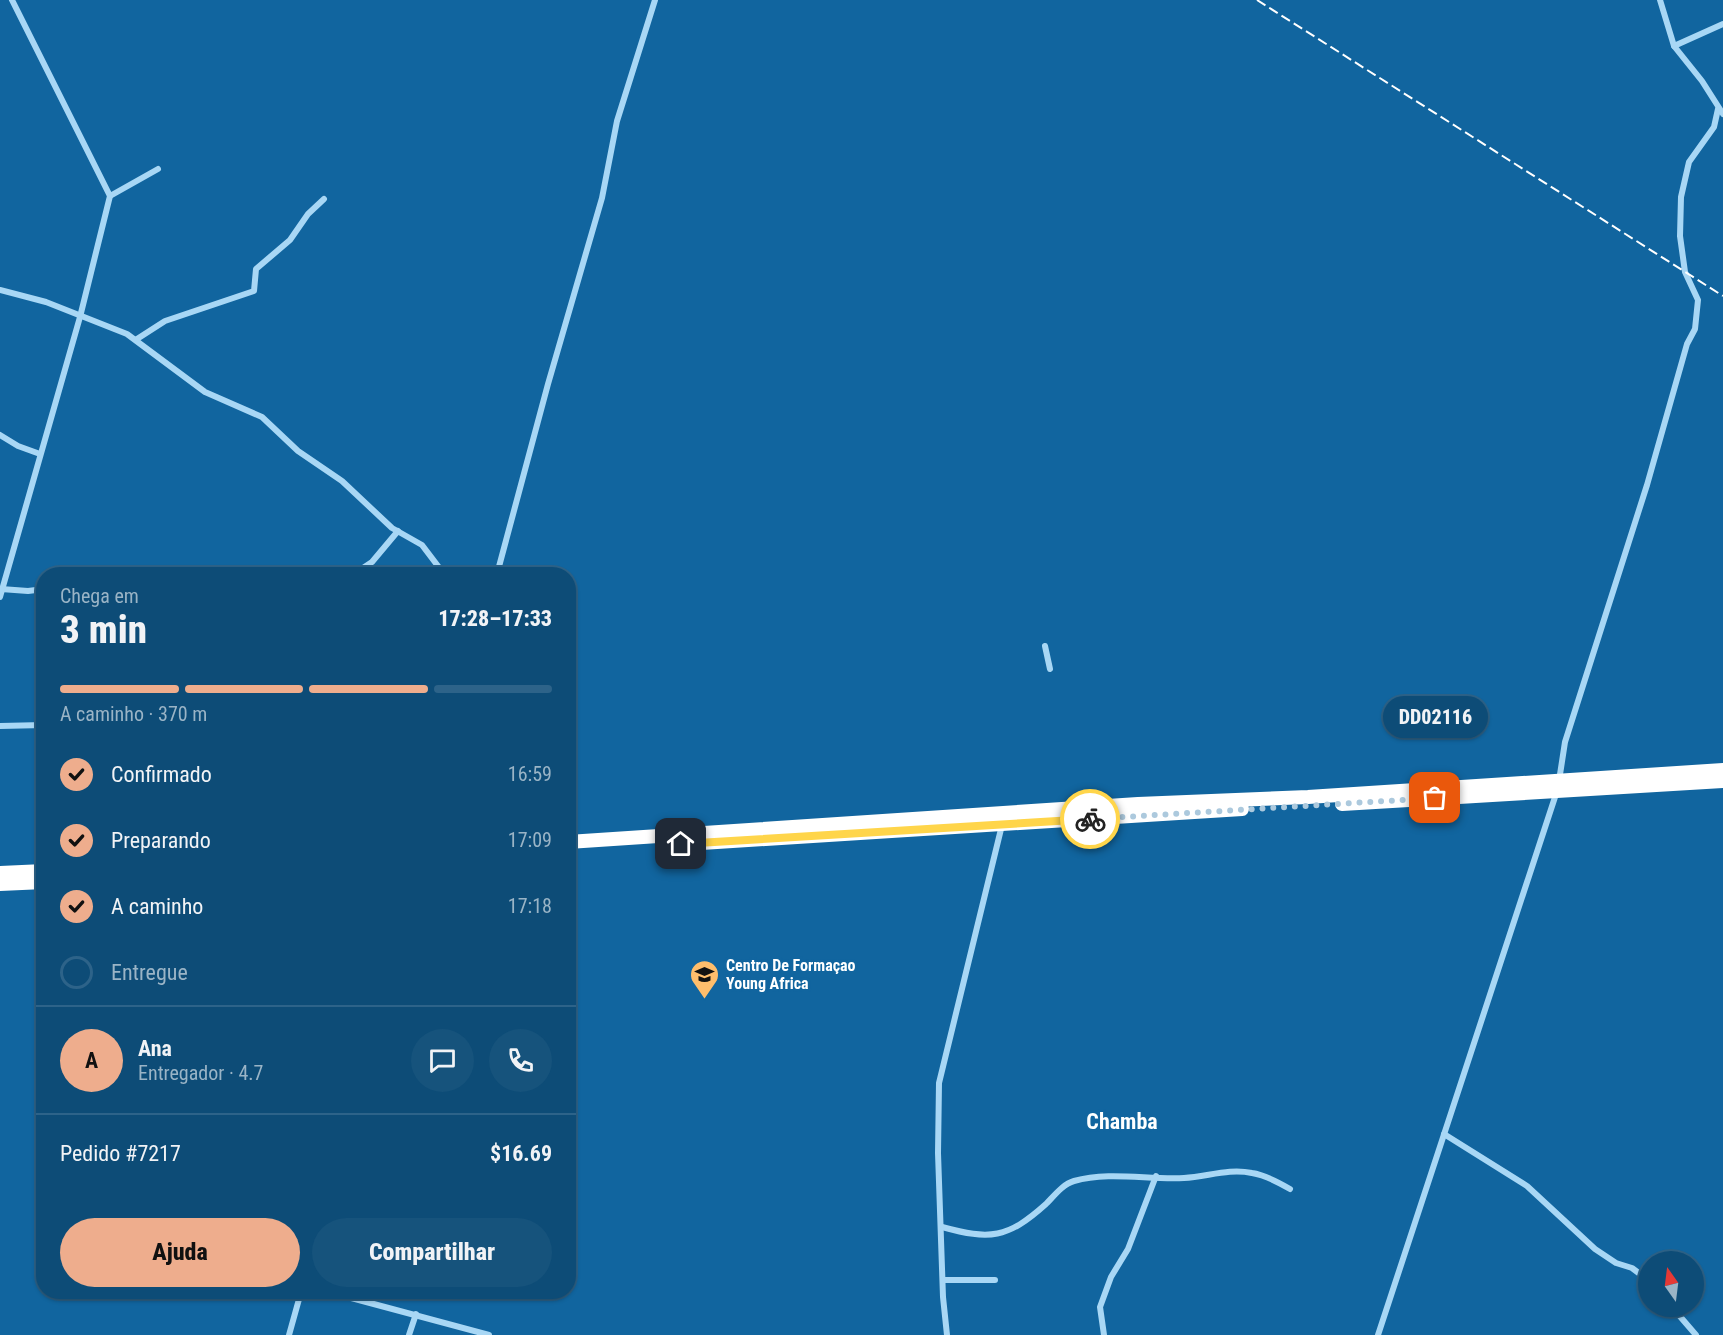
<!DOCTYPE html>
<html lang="pt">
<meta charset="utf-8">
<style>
:root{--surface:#0d4c77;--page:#16537c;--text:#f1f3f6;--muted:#9ab4c6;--line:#2d6389;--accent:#eead8d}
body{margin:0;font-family:"Roboto Condensed",sans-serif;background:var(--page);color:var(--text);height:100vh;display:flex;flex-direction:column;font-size:22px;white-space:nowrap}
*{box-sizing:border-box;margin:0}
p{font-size:20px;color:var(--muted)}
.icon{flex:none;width:33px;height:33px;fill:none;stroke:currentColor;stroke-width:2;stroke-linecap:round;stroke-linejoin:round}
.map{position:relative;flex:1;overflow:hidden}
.details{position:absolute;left:36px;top:567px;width:540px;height:732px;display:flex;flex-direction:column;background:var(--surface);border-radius:24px;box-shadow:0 2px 4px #0004,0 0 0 2px var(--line)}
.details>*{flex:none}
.needle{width:39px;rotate:346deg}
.controls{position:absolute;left:1638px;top:1251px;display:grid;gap:12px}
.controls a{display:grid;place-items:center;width:66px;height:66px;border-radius:50%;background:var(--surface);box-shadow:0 2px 4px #0004,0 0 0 2px var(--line);font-size:30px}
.pin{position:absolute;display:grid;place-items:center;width:51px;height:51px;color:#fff;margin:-26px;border-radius:12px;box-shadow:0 3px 9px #0006}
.courier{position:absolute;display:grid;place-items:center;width:60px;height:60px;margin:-30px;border:4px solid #ffd54a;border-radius:50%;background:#fff;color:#222;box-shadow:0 2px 8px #0007}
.bubble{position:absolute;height:42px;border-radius:21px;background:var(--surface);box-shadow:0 2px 4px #0004,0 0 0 2px var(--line);font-size:20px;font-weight:800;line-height:42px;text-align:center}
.head em{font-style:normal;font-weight:800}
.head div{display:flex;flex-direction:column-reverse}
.head{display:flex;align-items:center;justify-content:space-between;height:102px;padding:0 24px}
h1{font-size:39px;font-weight:800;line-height:45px}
.bar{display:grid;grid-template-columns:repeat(4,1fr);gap:9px 6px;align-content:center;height:72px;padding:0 24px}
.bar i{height:8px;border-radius:4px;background:var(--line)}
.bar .on{background:var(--accent)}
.bar p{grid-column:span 4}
.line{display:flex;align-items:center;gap:15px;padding:0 24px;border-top:2px solid var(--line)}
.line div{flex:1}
.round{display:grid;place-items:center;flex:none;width:63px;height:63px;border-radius:32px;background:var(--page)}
ol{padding:0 24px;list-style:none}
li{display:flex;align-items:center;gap:18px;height:66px}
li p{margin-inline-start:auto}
li .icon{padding:6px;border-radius:50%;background:var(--accent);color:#111;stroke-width:4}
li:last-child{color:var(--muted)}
li i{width:33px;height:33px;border:3px solid var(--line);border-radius:50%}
.cta{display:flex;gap:12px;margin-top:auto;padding:12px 24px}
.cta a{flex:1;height:69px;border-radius:36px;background:var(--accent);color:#111;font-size:24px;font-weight:800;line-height:69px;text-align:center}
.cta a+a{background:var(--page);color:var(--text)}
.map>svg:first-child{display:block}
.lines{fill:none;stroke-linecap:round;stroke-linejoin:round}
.street{stroke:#a8d7f5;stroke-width:6}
.highway{stroke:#fff;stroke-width:14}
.rail{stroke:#fff;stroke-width:2;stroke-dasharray:10 4.5;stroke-linecap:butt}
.done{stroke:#acc9dd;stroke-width:6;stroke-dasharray:0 10.8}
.route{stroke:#ffd54a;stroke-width:8}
.labels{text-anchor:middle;stroke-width:6;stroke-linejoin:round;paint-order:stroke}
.poi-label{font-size:16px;font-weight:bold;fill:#fff;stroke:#11659f;text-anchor:start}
.district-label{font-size:22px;font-weight:bold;fill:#fff;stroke:#11659f}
</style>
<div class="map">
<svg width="1723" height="1335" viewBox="0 0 1723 1335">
<rect width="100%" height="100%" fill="#11659f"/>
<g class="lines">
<g class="street">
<polyline points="1660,0 1674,46 1702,81 1723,114"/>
<polyline points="1674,46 1723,24"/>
<polyline points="110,196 158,169"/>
<polyline points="0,290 46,302 127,334 205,392 262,417 298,451 342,481 392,528 422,545 444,574"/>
<polyline points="137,339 165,321 254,291 256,269 290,240 308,214 324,199"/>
<polyline points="0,435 18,446 40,454"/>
<polyline points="354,574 372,562 398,531"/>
<polyline points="497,574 548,384 602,198 617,121 655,0"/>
<polyline points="1,589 28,591 44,589"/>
<polyline points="0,597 80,317 110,196 12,0"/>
<polyline points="1045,646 1050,669"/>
<polyline points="0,726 44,725"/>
<polyline points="1559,781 1565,742 1647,485 1687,344 1695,329 1698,300 1685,272 1680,236 1681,197 1689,162 1714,127 1718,109"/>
<polyline points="1444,1134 1527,1186 1595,1249 1616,1263 1632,1268 1648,1280"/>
<path d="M942 1227C990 1240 1007 1239 1046 1204 1054 1196 1063 1184 1074 1181 1109 1171 1148 1180 1184 1178 1207 1177 1228 1168 1252 1173 1265 1175 1278 1182 1290 1189"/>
<polyline points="943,1280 995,1280"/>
<polyline points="329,1292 489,1335"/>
<polyline points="1671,1306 1696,1335"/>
<polyline points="289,1335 301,1292"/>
<polyline points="409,1335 416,1314"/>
<polyline points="947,1335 943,1297 938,1153 939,1083 1002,825"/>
<polyline points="1104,1335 1100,1307 1111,1277 1128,1249 1156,1176"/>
<polyline points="1378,1335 1557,791"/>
</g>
<g class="highway">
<polyline points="1342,804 1723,781"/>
<polyline points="568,842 1138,804 1308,797 1723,770"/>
<polyline points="686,844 1242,809"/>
<polyline points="0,873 44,871"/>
<polyline points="0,884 44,882"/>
</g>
<polyline class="rail" points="1257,0 1723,296"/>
</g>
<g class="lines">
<polyline class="done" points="1090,819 1435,798"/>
<polyline class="route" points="681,844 1090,819"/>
</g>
<defs>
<symbol id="university-pin" viewBox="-11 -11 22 30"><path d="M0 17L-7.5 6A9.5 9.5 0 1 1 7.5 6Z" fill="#ffbe6c" stroke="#11659f"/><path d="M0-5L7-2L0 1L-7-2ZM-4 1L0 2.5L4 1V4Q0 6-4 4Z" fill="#111"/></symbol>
</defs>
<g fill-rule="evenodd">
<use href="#university-pin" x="688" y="958" width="33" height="45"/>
</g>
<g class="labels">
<g class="poi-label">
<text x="726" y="971">Centro De Formaçao<tspan x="726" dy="18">Young Africa</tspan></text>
</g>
<g class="district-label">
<text x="1122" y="1129">Chamba</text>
</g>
</g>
</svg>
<div class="controls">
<a><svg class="needle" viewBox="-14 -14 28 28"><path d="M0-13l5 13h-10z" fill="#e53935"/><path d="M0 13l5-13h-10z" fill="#9ab4c6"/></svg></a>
</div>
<div class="pin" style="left:1435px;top:798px;background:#ea580c"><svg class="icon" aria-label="bag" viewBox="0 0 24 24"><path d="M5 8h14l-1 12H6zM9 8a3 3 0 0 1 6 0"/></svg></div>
<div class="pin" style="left:681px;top:844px;background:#1f2937"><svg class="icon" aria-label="home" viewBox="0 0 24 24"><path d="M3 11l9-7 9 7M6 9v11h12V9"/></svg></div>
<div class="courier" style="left:1090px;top:819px"><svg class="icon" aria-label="bike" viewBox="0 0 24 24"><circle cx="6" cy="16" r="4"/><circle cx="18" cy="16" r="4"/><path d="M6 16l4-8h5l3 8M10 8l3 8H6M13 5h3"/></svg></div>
<div class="bubble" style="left:1383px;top:696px;width:105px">DD02116</div>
<section class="details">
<div class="head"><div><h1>3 min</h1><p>Chega em</p></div><em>17:28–17:33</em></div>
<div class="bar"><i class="on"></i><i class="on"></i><i class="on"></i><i></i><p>A caminho · 370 m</p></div>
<ol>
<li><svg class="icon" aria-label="check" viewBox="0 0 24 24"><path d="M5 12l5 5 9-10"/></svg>Confirmado<p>16:59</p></li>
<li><svg class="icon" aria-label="check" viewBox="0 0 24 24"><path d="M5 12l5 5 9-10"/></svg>Preparando<p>17:09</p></li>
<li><svg class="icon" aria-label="check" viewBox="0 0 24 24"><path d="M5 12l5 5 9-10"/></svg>A caminho<p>17:18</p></li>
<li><i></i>Entregue</li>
</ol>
<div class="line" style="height:108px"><b class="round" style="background:var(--accent);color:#111">A</b><div><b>Ana</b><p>Entregador · 4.7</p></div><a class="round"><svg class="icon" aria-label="chat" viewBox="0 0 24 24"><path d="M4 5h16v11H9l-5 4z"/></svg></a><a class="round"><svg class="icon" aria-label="phone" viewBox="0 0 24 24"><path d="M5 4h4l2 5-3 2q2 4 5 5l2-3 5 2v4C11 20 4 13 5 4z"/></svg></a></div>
<div class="line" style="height:78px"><div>Pedido #7217</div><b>$16.69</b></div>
<div class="cta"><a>Ajuda</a><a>Compartilhar</a></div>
</section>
</div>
